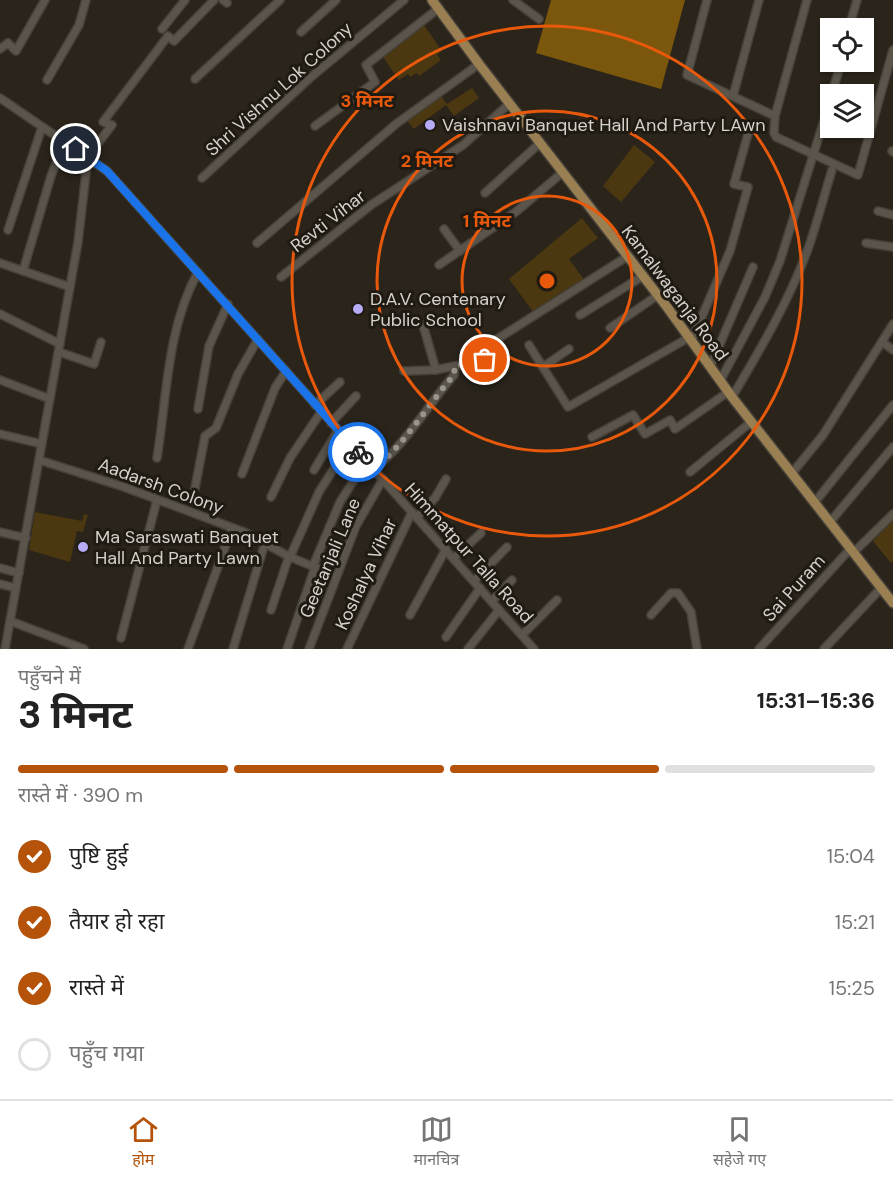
<!DOCTYPE html>
<html lang="hi">
<meta charset="utf-8">
<style>
:root{--surface:#fff;--page:#f2f2f2;--text:#222;--muted:#767676;--line:#e0e0e0;--accent:#b45309}
body{margin:0;font-family:"DM Sans","Noto Sans Devanagari",sans-serif;background:var(--page);color:var(--text);height:100vh;display:flex;flex-direction:column;font-size:22px;white-space:nowrap}
*{box-sizing:border-box;margin:0}
p{font-size:20px;color:var(--muted)}
.icon{flex:none;width:33px;height:33px;fill:none;stroke:currentColor;stroke-width:2;stroke-linecap:round;stroke-linejoin:round}
.map{position:relative;height:649px;overflow:hidden}
.sheet{display:flex;flex-direction:column;background:var(--surface);flex:1}
.sheet>*{flex:none}
.controls{position:absolute;left:820px;top:18px;display:grid;gap:12px}
.controls a{display:grid;place-items:center;width:54px;height:54px;border-radius:0px;background:var(--surface);box-shadow:0 2px 4px #0004;font-size:30px}
.pin{position:absolute;display:grid;place-items:center;width:51px;height:51px;color:#fff;margin:-26px;border:3px solid #fff;border-radius:50%;box-shadow:0 2px 6px #0007}
.courier{position:absolute;display:grid;place-items:center;width:60px;height:60px;margin:-30px;border:4px solid #1a73e8;border-radius:50%;background:#fff;color:#222;box-shadow:0 2px 8px #0007}
.headline em{font-style:normal;font-weight:700}
.headline div{display:flex;flex-direction:column-reverse}
.headline{display:flex;align-items:center;justify-content:space-between;height:102px;padding:0 18px}
h1{font-size:39px;font-weight:700;line-height:45px}
.bar{display:grid;grid-template-columns:repeat(4,1fr);gap:9px 6px;align-content:center;height:72px;padding:0 18px}
.bar i{height:8px;border-radius:4px;background:var(--line)}
.bar .current{background:var(--accent)}
.bar p{grid-column:span 4}
ol{padding:0 18px;list-style:none}
li{display:flex;align-items:center;gap:18px;height:66px}
li p{margin-inline-start:auto}
li .icon{padding:6px;border-radius:50%;background:var(--accent);color:#fff;stroke-width:4}
li:last-child{color:var(--muted)}
li i{width:33px;height:33px;border:3px solid var(--line);border-radius:50%}
.tabs{display:flex;justify-content:space-around;align-items:center;height:84px;border-top:2px solid var(--line);background:var(--surface);font-size:16px;color:var(--muted)}
.tabs a{display:grid;justify-items:center;gap:3px}
.tabs .current{color:var(--accent)}
.map>svg:first-child{display:block}
.green{fill:#4b3710}
.forest{fill:#7a570c}
.lines{fill:none;stroke-linecap:round;stroke-linejoin:round}
.minor-casing{stroke:#454039;stroke-width:10}
.major-casing{stroke:#454039;stroke-width:12}
.minor{stroke:#5a544a;stroke-width:7}
.major{stroke:#997f52;stroke-width:9}
.done{stroke:#99948d;stroke-width:6;stroke-dasharray:0 10.8}
.route{stroke:#1a73e8;stroke-width:8}
.ring{fill:none;stroke:#e8590c;stroke-width:3}
.poi-dot{fill:#b6acf8;stroke:#201b12;stroke-width:2}
.labels{text-anchor:middle;stroke-width:6;stroke-linejoin:round;paint-order:stroke}
.street-label{font-size:18px;fill:#d5d1cb;stroke:#201b12}
.poi-label{font-size:18px;fill:#d5d1cb;stroke:#201b12;text-anchor:start}
.centre{fill:#e8590c;stroke:#201b12;stroke-width:3}
.ring-label{font-size:18px;text-anchor:middle;font-weight:bold;fill:#e8590c;stroke:#201b12;stroke-width:6;stroke-linejoin:round;paint-order:stroke}
</style>
<div class="map">
<svg width="893" height="649" viewBox="0 0 893 649">
<rect width="100%" height="100%" fill="#2a241b"/>
<g class="green">
<polygon points="424,25 442,51 437,55 441,60 419,76 417,73 410,77 408,74 399,80 383,57"/>
<polygon points="472,88 479,98 454,116 446,105 414,129 407,121 441,96 447,104"/>
<polygon points="634,145 655,162 621,202 603,186"/>
<polygon points="582,218 598,238 569,259 585,281 534,313 509,279"/>
<polygon points="35,512 82,521 84,514 88,515 83,532 77,531 70,562 29,550"/>
<polygon points="893,520 893,561 891,563 873,541"/>
</g>
<polygon class="forest" points="551,0 685,0 661,89 536,53"/>
<g class="lines">
<defs>
<g id="minor">
<polyline points="223,0 227,3"/>
<polyline points="513,0 539,19"/>
<polyline points="707,0 687,75 775,116 774,133 776,137 858,175 893,50"/>
<polyline points="849,28 857,0"/>
<polyline points="162,29 185,0"/>
<polyline points="301,32 336,0"/>
<polyline points="0,49 8,43 16,51 45,0"/>
<polyline points="195,79 280,0"/>
<polyline points="47,80 79,25 86,0"/>
<polyline points="832,94 841,62"/>
<polyline points="733,96 759,0"/>
<polyline points="0,98 107,171 534,649"/>
<polyline points="775,116 807,0"/>
<polyline points="315,126 375,82 366,65 439,8"/>
<polyline points="892,151 893,152"/>
<polyline points="202,178 310,78 404,0"/>
<polyline points="485,193 540,143"/>
<polyline points="878,211 893,215"/>
<polyline points="444,229 460,251"/>
<polyline points="8,230 42,127"/>
<polyline points="257,243 396,124 479,64"/>
<polyline points="866,243 893,247"/>
<polyline points="0,263 70,287"/>
<polyline points="439,265 517,211 563,172"/>
<polyline points="23,271 51,176 65,142"/>
<polyline points="281,277 371,205 463,145 509,104"/>
<polyline points="0,314 60,344"/>
<polyline points="580,315 643,276"/>
<polyline points="423,325 436,370"/>
<polyline points="610,328 658,295"/>
<polyline points="691,342 730,251 748,187 734,184 748,134"/>
<polyline points="882,342 893,350"/>
<polyline points="529,345 568,407 688,338"/>
<polyline points="59,352 94,364 101,342"/>
<polyline points="543,367 569,349"/>
<polyline points="710,367 753,267"/>
<polyline points="404,371 435,370 485,360 491,343 628,256"/>
<polyline points="0,380 50,399"/>
<polyline points="720,381 765,297 780,261 831,98"/>
<path d="M732 397C760 350 789 301 808 249 817 223 824 196 832 170"/>
<polyline points="315,405 340,382"/>
<polyline points="198,409 209,346 228,304"/>
<polyline points="331,423 356,396"/>
<polyline points="0,434 42,444"/>
<polyline points="592,437 633,415 645,434 670,420 675,429 728,392"/>
<path d="M157 458C167 396 167 328 198 272"/>
<polyline points="39,460 124,487 244,532 290,557 336,576"/>
<path d="M374 469C406 444 427 406 454 375L455 366"/>
<polyline points="314,470 338,430"/>
<polyline points="690,472 751,422"/>
<polyline points="793,472 823,435 893,324"/>
<polyline points="242,474 275,388 286,371"/>
<polyline points="195,488 205,436 216,428 238,374 258,339"/>
<polyline points="271,497 290,458 321,412"/>
<polyline points="815,502 893,405"/>
<polyline points="417,517 435,498 446,479"/>
<polyline points="830,522 893,447"/>
<polyline points="0,532 26,538"/>
<polyline points="854,552 893,514"/>
<polyline points="290,557 319,492 350,443"/>
<polyline points="454,558 481,533"/>
<polyline points="313,566 340,502 366,461"/>
<polyline points="0,568 19,573"/>
<polyline points="474,581 507,547"/>
<polyline points="0,584 16,588"/>
<polyline points="492,601 512,580"/>
<polyline points="271,610 289,556"/>
<polyline points="410,615 446,549"/>
<polyline points="651,615 671,593 678,593 691,612 697,649"/>
<polyline points="10,621 84,649"/>
<polyline points="522,635 557,600"/>
<polyline points="446,637 480,588"/>
<polyline points="121,638 157,500"/>
<polyline points="5,649 78,242 88,156 112,125 103,122 168,36 174,41 214,0"/>
<polyline points="188,649 232,528"/>
<polyline points="233,649 265,543"/>
<polyline points="287,649 315,567"/>
<polyline points="309,649 356,526 383,479"/>
<polyline points="347,649 412,512"/>
<polyline points="468,649 499,610"/>
<polyline points="759,649 851,548"/>
<polyline points="824,649 881,588"/>
</g>
<polyline id="major" points="432,0 479,64 667,307 732,397 893,603"/>
</defs>
<use href="#minor" class="minor-casing"/>
<use href="#major" class="major-casing"/>
<use href="#minor" class="minor"/>
<use href="#major" class="major"/>
</g>
<g class="lines">
<path class="done" d="M358 452 374 469C405 444 427 406 454 375L455 366 485 360"/>
<polyline class="route" points="76,149 107,171 358,452"/>
</g>
<g class="ring">
<circle cx="547" cy="281" r="85"/>
<circle cx="547" cy="281" r="170"/>
<circle cx="547" cy="281" r="255"/>
</g>
<g class="poi-dot">
<circle cx="430" cy="125" r="6"/>
<circle cx="358" cy="309" r="6"/>
<circle cx="83" cy="547" r="6"/>
</g>
<g class="labels">
<g class="street-label">
<text transform="translate(279 89) rotate(-42)" y="6">Shri Vishnu Lok Colony</text>
<text transform="translate(328 221) rotate(-38)" y="6">Revti Vihar</text>
<text transform="translate(675 293) rotate(53)" y="6">Kamalwaganja Road</text>
<text transform="translate(161 486) rotate(20)" y="6">Aadarsh Colony</text>
<text transform="translate(469 553) rotate(48)" y="6">Himmatpur Talla Road</text>
<text transform="translate(330 558) rotate(-67)" y="6">Geetanjali Lane</text>
<text transform="translate(366 574) rotate(-65)" y="6">Koshalya Vihar</text>
<text transform="translate(794 588) rotate(-48)" y="6">Sai Puram</text>
</g>
<g class="poi-label">
<text x="442" y="131">Vaishnavi Banquet Hall And Party LAwn</text>
<text x="370" y="305">D.A.V. Centenary<tspan x="370" dy="21">Public School</tspan></text>
<text x="95" y="543">Ma Saraswati Banquet<tspan x="95" dy="21">Hall And Party Lawn</tspan></text>
</g>
</g>
<circle cx="547" cy="281" r="9" class="centre"/>
<g class="ring-label">
<text x="367" y="107">3 मिनट</text>
<text x="427" y="167">2 मिनट</text>
<text x="487" y="227">1 मिनट</text>
</g>
</svg>
<div class="controls">
<a><svg class="icon" aria-label="locate" viewBox="0 0 24 24"><circle cx="12" cy="12" r="6"/><path d="M12 2v4M12 18v4M2 12h4M18 12h4"/></svg></a>
<a><svg class="icon" aria-label="layers" viewBox="0 0 24 24"><path d="M12 4l9 5-9 5-9-5zM3 14l9 5 9-5"/></svg></a>
</div>
<div class="pin" style="left:485px;top:360px;background:#ea580c"><svg class="icon" aria-label="bag" viewBox="0 0 24 24"><path d="M5 8h14l-1 12H6zM9 8a3 3 0 0 1 6 0"/></svg></div>
<div class="pin" style="left:76px;top:149px;background:#1f2937"><svg class="icon" aria-label="home" viewBox="0 0 24 24"><path d="M3 11l9-7 9 7M6 9v11h12V9"/></svg></div>
<div class="courier" style="left:358px;top:452px"><svg class="icon" aria-label="bike" viewBox="0 0 24 24"><circle cx="6" cy="16" r="4"/><circle cx="18" cy="16" r="4"/><path d="M6 16l4-8h5l3 8M10 8l3 8H6M13 5h3"/></svg></div>
</div>
<section class="sheet">
<div class="headline"><div><h1>3 मिनट</h1><p>पहुँचने में</p></div><em>15:31–15:36</em></div>
<div class="bar"><i class="current"></i><i class="current"></i><i class="current"></i><i></i><p>रास्ते में · 390 m</p></div>
<ol>
<li><svg class="icon" aria-label="check" viewBox="0 0 24 24"><path d="M5 12l5 5 9-10"/></svg>पुष्टि हुई<p>15:04</p></li>
<li><svg class="icon" aria-label="check" viewBox="0 0 24 24"><path d="M5 12l5 5 9-10"/></svg>तैयार हो रहा<p>15:21</p></li>
<li><svg class="icon" aria-label="check" viewBox="0 0 24 24"><path d="M5 12l5 5 9-10"/></svg>रास्ते में<p>15:25</p></li>
<li><i></i>पहुँच गया</li>
</ol>
</section>
<nav class="tabs">
<a class="current"><svg class="icon" aria-label="home" viewBox="0 0 24 24"><path d="M3 11l9-7 9 7M6 9v11h12V9"/></svg>होम</a>
<a><svg class="icon" aria-label="map" viewBox="0 0 24 24"><path d="M3 6l6-2 6 2 6-2v14l-6 2-6-2-6 2zM9 4v14M15 6v14"/></svg>मानचित्र</a>
<a><svg class="icon" aria-label="saved" viewBox="0 0 24 24"><path d="M7 4h10v16l-5-4-5 4z"/></svg>सहेजे गए</a>
</nav>
